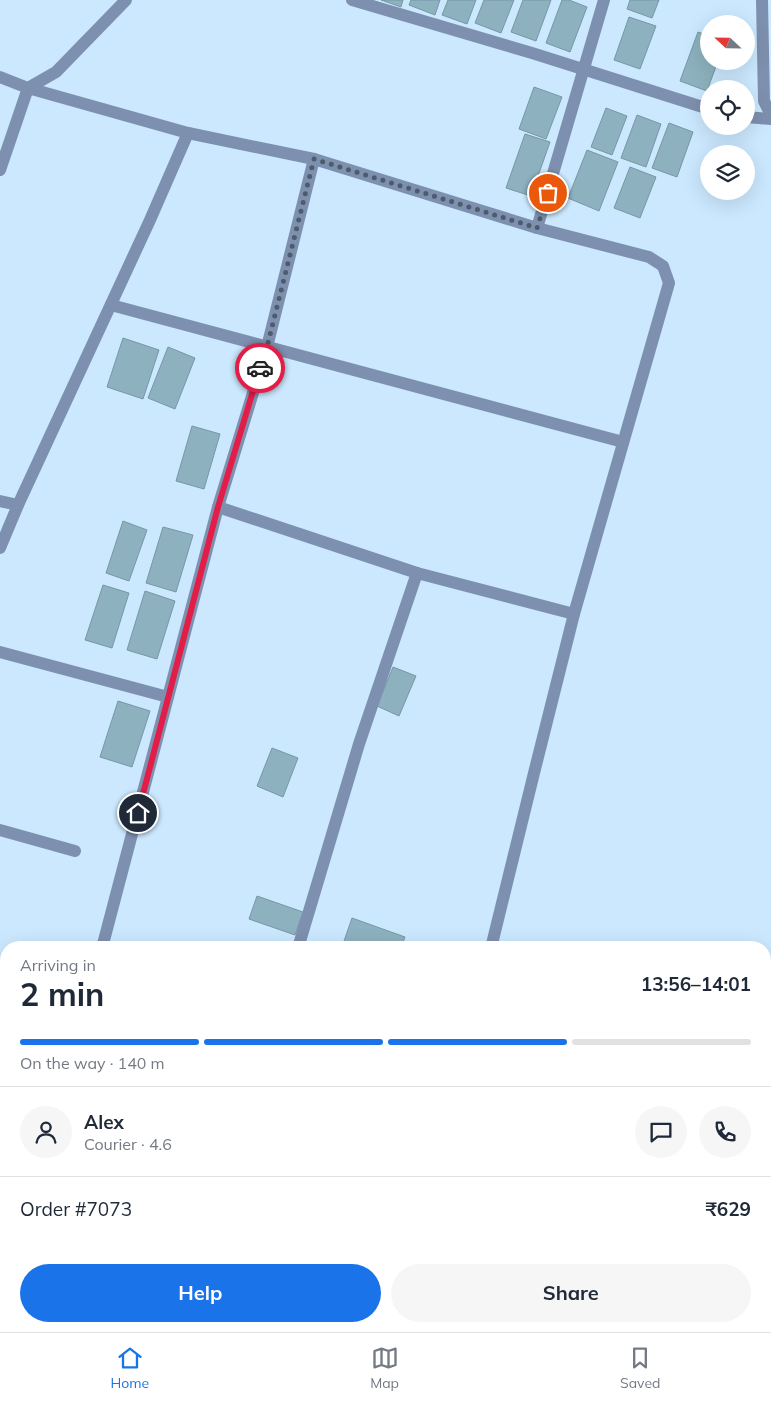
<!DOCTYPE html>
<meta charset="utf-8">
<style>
:root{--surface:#fff;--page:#f6f6f7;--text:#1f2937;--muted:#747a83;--line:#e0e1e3;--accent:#1a73e8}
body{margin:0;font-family:Mulish,sans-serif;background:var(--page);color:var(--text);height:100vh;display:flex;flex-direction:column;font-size:19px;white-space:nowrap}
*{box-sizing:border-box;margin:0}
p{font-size:16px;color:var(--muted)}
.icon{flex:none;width:28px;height:28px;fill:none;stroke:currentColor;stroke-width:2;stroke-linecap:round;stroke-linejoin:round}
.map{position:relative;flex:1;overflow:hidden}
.details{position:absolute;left:0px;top:941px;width:771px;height:391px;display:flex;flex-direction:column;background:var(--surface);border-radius:20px 20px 0 0;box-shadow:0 5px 20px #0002}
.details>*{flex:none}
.needle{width:32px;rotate:292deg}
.tools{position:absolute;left:700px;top:15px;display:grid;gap:10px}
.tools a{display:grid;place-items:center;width:55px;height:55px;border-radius:50%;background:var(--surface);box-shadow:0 5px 20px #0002;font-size:25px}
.pin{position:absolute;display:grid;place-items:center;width:42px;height:42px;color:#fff;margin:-21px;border:2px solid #fff;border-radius:50%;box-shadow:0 1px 5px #0007}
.courier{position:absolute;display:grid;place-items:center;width:50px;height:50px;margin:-25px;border:4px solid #e11d48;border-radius:50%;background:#fff;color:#222;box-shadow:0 1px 6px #0007}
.headline em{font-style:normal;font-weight:700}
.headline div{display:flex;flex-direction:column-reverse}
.headline{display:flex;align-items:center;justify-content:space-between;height:85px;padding:0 20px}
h1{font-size:32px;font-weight:700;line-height:38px}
.bar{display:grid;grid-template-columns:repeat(4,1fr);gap:8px 5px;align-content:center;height:60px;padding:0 20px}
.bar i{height:6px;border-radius:4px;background:var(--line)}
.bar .current{background:var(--accent)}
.bar p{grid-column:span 4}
.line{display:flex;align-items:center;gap:12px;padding:0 20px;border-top:1px solid var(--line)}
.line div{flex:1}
.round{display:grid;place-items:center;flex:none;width:52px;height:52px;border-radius:26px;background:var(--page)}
.primary-button{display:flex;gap:10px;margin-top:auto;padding:10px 20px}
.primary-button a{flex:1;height:58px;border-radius:30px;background:var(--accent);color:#fff;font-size:20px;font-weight:700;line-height:58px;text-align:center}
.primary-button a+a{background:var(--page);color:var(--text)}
.menu{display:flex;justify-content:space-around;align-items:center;height:70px;border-top:1px solid var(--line);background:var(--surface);font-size:14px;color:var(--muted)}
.menu a{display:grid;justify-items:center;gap:2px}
.menu .current{color:var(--accent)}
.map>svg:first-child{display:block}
.building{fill:#8db1be;stroke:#7598a4}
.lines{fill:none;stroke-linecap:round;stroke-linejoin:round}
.minor{stroke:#7e90af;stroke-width:12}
.done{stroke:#4c5c68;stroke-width:5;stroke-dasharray:0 9}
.route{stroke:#e11d48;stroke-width:6}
</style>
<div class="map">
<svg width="771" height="1332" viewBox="0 0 771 1332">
<rect width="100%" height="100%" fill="#cbe8fe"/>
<g class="building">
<polygon points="381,0 403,0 401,7"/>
<polygon points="411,0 440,0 435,15 409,5"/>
<polygon points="448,0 476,0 467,24 442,15"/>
<polygon points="484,0 514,0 501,33 475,23"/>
<polygon points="523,0 551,0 536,41 511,32"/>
<polygon points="562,0 569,0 587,7 570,52 546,43"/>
<polygon points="630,0 659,0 652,18 627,9"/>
<polygon points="629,17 656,26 640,69 614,60"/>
<polygon points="698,32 709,36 709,61 718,61 707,91 680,81"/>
<polygon points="534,87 562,97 546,139 519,129"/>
<polygon points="606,108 627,116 612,155 591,147"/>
<polygon points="637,115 661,124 646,167 621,158"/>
<polygon points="669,123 693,132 677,177 652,168"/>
<polygon points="525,134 550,142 531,196 506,188"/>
<polygon points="587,150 618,162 599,211 568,198"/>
<polygon points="630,167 656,177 640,218 614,208"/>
<polygon points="123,338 159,350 143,399 107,387"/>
<polygon points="168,347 195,358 175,409 148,398"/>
<polygon points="192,426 220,434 204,489 176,481"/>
<polygon points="123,521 147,530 129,581 106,573"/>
<polygon points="163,527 193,535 176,592 146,583"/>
<polygon points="103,585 129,593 112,648 85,640"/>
<polygon points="145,591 175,601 157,659 127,650"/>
<polygon points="393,667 416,676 399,716 377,706"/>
<polygon points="118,701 150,711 132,767 100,757"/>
<polygon points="272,748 298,758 283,797 257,786"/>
<polygon points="257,896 303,912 295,935 249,919"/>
<polygon points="352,918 405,937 401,948 354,948 343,944"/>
<polygon points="411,1326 453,1326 457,1328 456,1332 409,1332"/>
</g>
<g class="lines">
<g class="minor">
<polyline points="352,0 532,53 709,109"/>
<polyline points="762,0 764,101 771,115"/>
<polyline points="0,77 28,88 56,72 126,0"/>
<polyline points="746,117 771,119"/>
<polyline points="0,170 28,88 188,133"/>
<polyline points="537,228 604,0"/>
<polyline points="111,305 623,442"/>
<polyline points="0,501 18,505"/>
<polyline points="218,507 417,573 359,744 298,948"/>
<polyline points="0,548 18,505 150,220 188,133 314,159"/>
<polyline points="417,573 574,614"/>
<polyline points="0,652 168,697"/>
<polyline points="0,830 75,851"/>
<polyline points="102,948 218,507 267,347 314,159 537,228 649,257 663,266 669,283 574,614 534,773 491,948"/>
<polyline points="0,1014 6,1015"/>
<polyline points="115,1326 140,1332"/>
<polyline points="664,1326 683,1332"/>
<polyline points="4,1332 6,1324"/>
<polyline points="189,1332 190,1326"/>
<polyline points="387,1332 389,1326"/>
<polyline points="537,1332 538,1326"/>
</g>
</g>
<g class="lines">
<polyline class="done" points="260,368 267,347 314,159 537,228 548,193"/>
<polyline class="route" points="138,813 218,507 260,368"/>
</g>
</svg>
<div class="tools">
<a><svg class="needle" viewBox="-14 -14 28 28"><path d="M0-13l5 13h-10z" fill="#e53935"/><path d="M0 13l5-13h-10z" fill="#747a83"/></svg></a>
<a><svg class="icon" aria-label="locate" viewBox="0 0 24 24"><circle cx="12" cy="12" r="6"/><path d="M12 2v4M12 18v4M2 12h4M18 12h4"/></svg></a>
<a><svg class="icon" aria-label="layers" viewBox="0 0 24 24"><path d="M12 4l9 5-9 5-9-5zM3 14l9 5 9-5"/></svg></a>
</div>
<div class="pin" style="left:548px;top:193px;background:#ea580c"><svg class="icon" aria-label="bag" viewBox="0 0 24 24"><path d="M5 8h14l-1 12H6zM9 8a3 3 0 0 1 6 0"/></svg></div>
<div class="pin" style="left:138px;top:813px;background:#1f2937"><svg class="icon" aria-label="home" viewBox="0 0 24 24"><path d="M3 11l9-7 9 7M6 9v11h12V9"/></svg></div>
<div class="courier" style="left:260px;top:368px"><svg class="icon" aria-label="car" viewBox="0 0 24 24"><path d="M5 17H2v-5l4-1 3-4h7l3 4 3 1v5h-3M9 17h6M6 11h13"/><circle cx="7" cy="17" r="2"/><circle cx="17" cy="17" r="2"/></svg></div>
<section class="details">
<div class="headline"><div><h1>2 min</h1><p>Arriving in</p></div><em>13:56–14:01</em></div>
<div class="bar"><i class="current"></i><i class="current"></i><i class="current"></i><i></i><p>On the way · 140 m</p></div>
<div class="line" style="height:90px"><a class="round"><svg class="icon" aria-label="person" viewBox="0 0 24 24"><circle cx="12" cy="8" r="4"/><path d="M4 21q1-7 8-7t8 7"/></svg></a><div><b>Alex</b><p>Courier · 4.6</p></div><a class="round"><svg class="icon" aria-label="chat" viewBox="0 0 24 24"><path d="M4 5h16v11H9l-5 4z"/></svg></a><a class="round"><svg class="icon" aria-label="phone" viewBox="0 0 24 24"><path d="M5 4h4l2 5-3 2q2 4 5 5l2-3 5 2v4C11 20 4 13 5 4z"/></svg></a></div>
<div class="line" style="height:65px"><div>Order #7073</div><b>₹629</b></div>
<div class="primary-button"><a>Help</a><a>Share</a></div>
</section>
</div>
<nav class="menu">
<a class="current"><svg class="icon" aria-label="home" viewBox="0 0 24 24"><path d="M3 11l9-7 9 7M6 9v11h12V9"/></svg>Home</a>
<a><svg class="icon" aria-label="map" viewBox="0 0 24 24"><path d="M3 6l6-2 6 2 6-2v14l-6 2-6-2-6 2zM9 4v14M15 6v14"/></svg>Map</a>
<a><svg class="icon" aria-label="saved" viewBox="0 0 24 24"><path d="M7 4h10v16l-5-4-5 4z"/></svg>Saved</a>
</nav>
